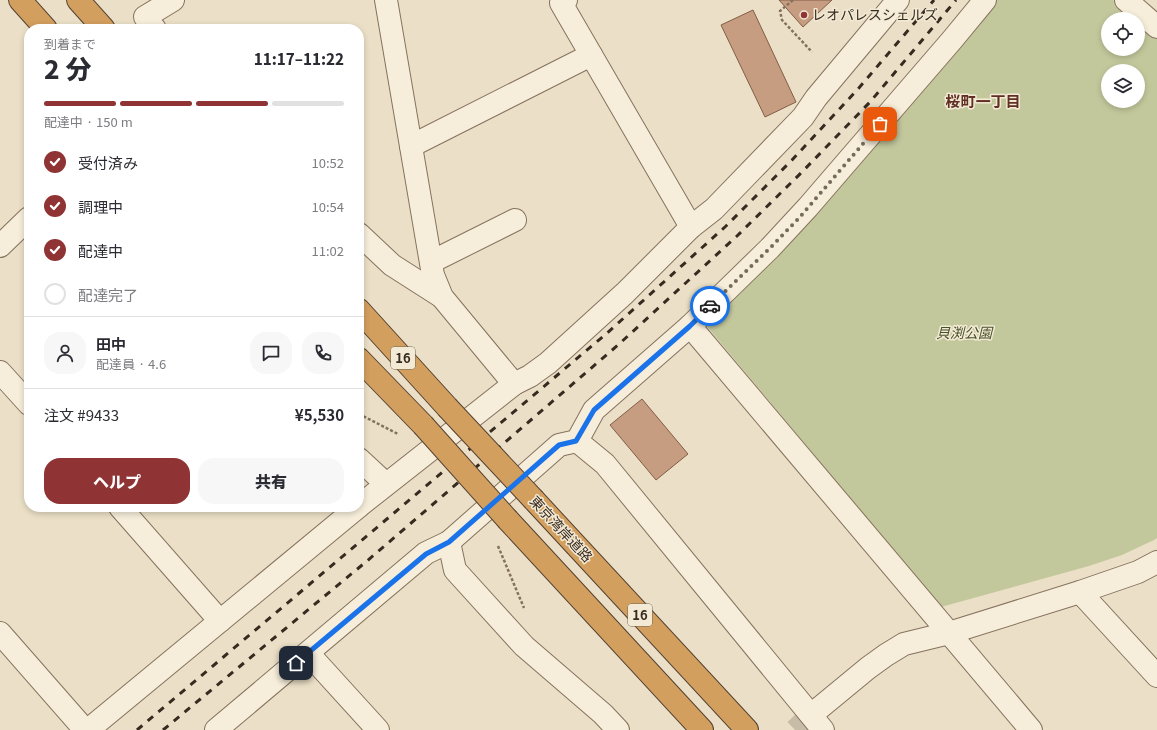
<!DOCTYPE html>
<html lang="ja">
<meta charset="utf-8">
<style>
:root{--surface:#fff;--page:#f7f7f7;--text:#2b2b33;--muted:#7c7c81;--line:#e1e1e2;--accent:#8f3334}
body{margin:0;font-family:Georgia,"Noto Sans JP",serif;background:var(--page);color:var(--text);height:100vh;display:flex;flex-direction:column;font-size:15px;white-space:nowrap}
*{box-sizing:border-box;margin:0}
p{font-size:13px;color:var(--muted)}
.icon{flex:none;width:22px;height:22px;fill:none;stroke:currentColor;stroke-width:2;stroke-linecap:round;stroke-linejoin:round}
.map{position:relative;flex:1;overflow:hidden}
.details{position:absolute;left:24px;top:24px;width:340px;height:488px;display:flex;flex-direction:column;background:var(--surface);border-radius:16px;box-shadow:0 2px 6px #0003}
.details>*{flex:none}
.controls{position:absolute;left:1101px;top:12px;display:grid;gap:8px}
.controls a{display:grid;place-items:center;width:44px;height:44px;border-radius:50%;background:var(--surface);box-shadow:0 2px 6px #0003;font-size:20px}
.pin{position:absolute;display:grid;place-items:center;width:34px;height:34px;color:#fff;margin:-17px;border-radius:8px;box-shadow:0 2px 6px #0006}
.courier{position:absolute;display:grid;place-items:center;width:40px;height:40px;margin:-20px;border:3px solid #1a73e8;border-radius:50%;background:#fff;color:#222;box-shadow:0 1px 5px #0007}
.head em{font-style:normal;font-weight:800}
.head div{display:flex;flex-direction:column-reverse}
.head{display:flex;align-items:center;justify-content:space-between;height:68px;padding:0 20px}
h1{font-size:26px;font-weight:800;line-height:30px}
.bar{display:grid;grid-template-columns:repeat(4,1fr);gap:6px 4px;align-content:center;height:48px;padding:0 20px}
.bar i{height:5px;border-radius:3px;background:var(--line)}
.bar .on{background:var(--accent)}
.bar p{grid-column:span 4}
.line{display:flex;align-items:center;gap:10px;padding:0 20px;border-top:1px solid var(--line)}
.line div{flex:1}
.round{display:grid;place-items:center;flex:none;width:42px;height:42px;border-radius:16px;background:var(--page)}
ol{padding:0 20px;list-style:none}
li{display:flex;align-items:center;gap:12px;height:44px}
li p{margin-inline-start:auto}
li .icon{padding:4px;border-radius:50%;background:var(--accent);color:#fff;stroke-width:4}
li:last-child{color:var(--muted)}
li i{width:22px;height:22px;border:2px solid var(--line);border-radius:50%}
.cta{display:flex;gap:8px;margin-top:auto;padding:8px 20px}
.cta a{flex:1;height:46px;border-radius:16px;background:var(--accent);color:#fff;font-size:16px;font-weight:800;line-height:46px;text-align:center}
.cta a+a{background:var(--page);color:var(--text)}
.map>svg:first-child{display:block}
.green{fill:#c3c89c;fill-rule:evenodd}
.building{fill:#c69d80;stroke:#825d46}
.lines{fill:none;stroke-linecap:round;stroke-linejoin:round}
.minor-tunnel{stroke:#c7bca6;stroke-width:22;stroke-dasharray:22 11;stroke-linecap:butt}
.minor-casing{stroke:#85725e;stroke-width:24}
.highway-casing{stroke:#534131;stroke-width:24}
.path{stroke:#85725e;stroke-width:2.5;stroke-dasharray:3 2;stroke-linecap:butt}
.minor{stroke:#f6edda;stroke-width:22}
.highway{stroke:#d39f5f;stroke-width:22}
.rail{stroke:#372b20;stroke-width:3;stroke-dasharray:7 7;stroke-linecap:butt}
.highway-bridge-casing{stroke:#534131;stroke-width:24;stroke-linecap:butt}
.highway-bridge{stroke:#d39f5f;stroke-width:22}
.done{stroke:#766a5a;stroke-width:4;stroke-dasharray:0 7.2}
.route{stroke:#1a73e8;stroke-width:5}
.poi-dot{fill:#8f3334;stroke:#f3ead6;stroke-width:1.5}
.labels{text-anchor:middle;stroke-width:3;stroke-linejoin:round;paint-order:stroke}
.shield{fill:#f3ead6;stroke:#6f6457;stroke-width:1}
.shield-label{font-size:13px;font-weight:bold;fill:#372b20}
.poi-label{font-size:14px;fill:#372b20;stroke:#f3ead6;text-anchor:start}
.park-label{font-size:14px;font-style:italic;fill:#475129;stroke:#f3ead6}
.street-label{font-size:14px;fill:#372b20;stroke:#f3ead6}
.neighbourhood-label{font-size:15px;font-weight:bold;fill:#602f23;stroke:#f3ead6}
</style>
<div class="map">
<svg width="1157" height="730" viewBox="0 0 1157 730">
<rect width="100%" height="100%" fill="#ebe0c7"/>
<path class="green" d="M991 0H1113L1135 19H1108V49H1138V22L1157 38V538L1154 540 1122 555 1089 566 941 607 705 324ZM1108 71H1138V101H1108Z"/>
<g class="building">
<polygon points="779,0 832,0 803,27"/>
<polygon points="753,10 796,102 765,117 721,25"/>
<polygon points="642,399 688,454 656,480 610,425"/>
</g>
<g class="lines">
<polyline class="minor-tunnel" points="795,730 811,715"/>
<defs>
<g id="minor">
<polyline points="386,0 433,275 442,297 514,384"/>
<polyline points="566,0 561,3 691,227"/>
<polyline points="1126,0 1157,27"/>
<polyline points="155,29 145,17 173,0"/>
<polyline points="411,146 591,55"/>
<polyline points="359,234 392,265 442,297"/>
<polyline points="0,246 29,218"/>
<polyline points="431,262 515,220"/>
<polyline points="690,326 1031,730"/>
<polyline points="0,372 29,404"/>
<polyline points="577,441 605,464 823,730"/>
<polyline points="359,459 386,484"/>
<polyline points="359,506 514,384 530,376 548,363 625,293 691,227 714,209 803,117 816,98 898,0"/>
<polyline points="120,507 220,621"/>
<polyline points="449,542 455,570 524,646 603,714 618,730"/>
<polyline points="1080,592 1157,676"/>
<polyline points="0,633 85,730"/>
<polyline points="308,653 378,730"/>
<polyline points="811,715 868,668 886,655 904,644 949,633 1080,592 1138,572 1157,562"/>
<polyline points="88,730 358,507"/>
<polyline points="216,730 426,553 449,542 559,445 577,441 594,410 690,326 770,248 808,207 952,40 985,0"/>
</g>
<g id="highway">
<polyline points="20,0 46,29"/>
<polyline points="78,0 104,29"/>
<polyline points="359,310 447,407"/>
<polyline points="359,359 423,425"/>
<polyline points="534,500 747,730"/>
<polyline points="508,520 702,730"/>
</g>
</defs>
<use href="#minor" class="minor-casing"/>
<use href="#highway" class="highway-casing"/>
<g class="path">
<polyline points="793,0 780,11 782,20 812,52"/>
<polyline points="359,414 398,434"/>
<polyline points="498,546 524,608"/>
</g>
<use href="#minor" class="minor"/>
<use href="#highway" class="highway"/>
<g class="rail">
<polyline points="137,730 606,334 726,226 792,160 858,89 934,0"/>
<polyline points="163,730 367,561 618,345 737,236 802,172 870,102 956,0"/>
</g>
<defs>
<g id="highway-bridge">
<polyline points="447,407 534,500"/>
<polyline points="423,425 508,520"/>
</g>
</defs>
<use href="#highway-bridge" class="highway-bridge-casing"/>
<use href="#highway-bridge" class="highway-bridge"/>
</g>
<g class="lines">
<polyline class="done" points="710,306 770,248 799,218 880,124"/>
<polyline class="route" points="296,663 426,554 449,542 559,445 576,441 594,410 690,326 710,306"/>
</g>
<circle class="poi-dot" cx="804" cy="15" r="4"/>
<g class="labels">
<g class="shield">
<rect x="391" y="347" width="24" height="22" rx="3"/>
<rect x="628" y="604" width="24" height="22" rx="3"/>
</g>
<g class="shield-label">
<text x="403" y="363">16</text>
<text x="640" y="620">16</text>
</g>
<g class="poi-label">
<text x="812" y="20">レオパレスシェルズ</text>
</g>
<g class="park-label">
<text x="964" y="338">貝渕公園</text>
</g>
<g class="street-label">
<text transform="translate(561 529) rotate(47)" y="5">東京湾岸道路</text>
</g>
<g class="neighbourhood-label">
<text x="983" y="107">桜町一丁目</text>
</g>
</g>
</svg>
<div class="controls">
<a><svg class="icon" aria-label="locate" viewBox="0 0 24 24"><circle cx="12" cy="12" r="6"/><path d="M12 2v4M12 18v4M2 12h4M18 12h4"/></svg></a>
<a><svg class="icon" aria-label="layers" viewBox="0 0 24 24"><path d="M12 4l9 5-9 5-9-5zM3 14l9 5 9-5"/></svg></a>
</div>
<div class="pin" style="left:880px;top:124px;background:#ea580c"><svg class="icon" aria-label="bag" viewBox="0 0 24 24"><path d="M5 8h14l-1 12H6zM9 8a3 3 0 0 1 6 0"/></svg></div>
<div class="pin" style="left:296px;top:663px;background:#1f2937"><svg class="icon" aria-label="home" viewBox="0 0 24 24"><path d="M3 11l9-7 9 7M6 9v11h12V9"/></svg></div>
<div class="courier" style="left:710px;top:306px"><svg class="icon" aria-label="car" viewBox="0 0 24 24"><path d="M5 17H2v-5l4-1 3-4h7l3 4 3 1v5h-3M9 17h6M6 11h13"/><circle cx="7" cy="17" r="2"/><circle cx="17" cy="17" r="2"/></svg></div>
<section class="details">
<div class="head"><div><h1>2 分</h1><p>到着まで</p></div><em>11:17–11:22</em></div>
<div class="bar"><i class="on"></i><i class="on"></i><i class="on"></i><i></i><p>配達中 · 150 m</p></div>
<ol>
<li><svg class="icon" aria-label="check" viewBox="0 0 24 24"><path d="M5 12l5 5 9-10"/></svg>受付済み<p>10:52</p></li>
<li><svg class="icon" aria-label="check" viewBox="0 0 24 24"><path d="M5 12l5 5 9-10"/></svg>調理中<p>10:54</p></li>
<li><svg class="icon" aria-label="check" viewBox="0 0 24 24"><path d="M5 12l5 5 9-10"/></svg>配達中<p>11:02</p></li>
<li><i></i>配達完了</li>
</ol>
<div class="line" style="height:72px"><a class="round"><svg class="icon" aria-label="person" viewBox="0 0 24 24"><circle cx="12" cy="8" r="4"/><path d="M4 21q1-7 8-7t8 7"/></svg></a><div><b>田中</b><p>配達員 · 4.6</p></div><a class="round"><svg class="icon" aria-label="chat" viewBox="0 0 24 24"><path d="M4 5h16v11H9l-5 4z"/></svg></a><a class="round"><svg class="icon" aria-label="phone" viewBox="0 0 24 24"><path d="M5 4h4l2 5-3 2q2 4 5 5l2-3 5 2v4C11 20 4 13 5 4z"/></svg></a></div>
<div class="line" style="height:52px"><div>注文 #9433</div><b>¥5,530</b></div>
<div class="cta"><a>ヘルプ</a><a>共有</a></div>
</section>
</div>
